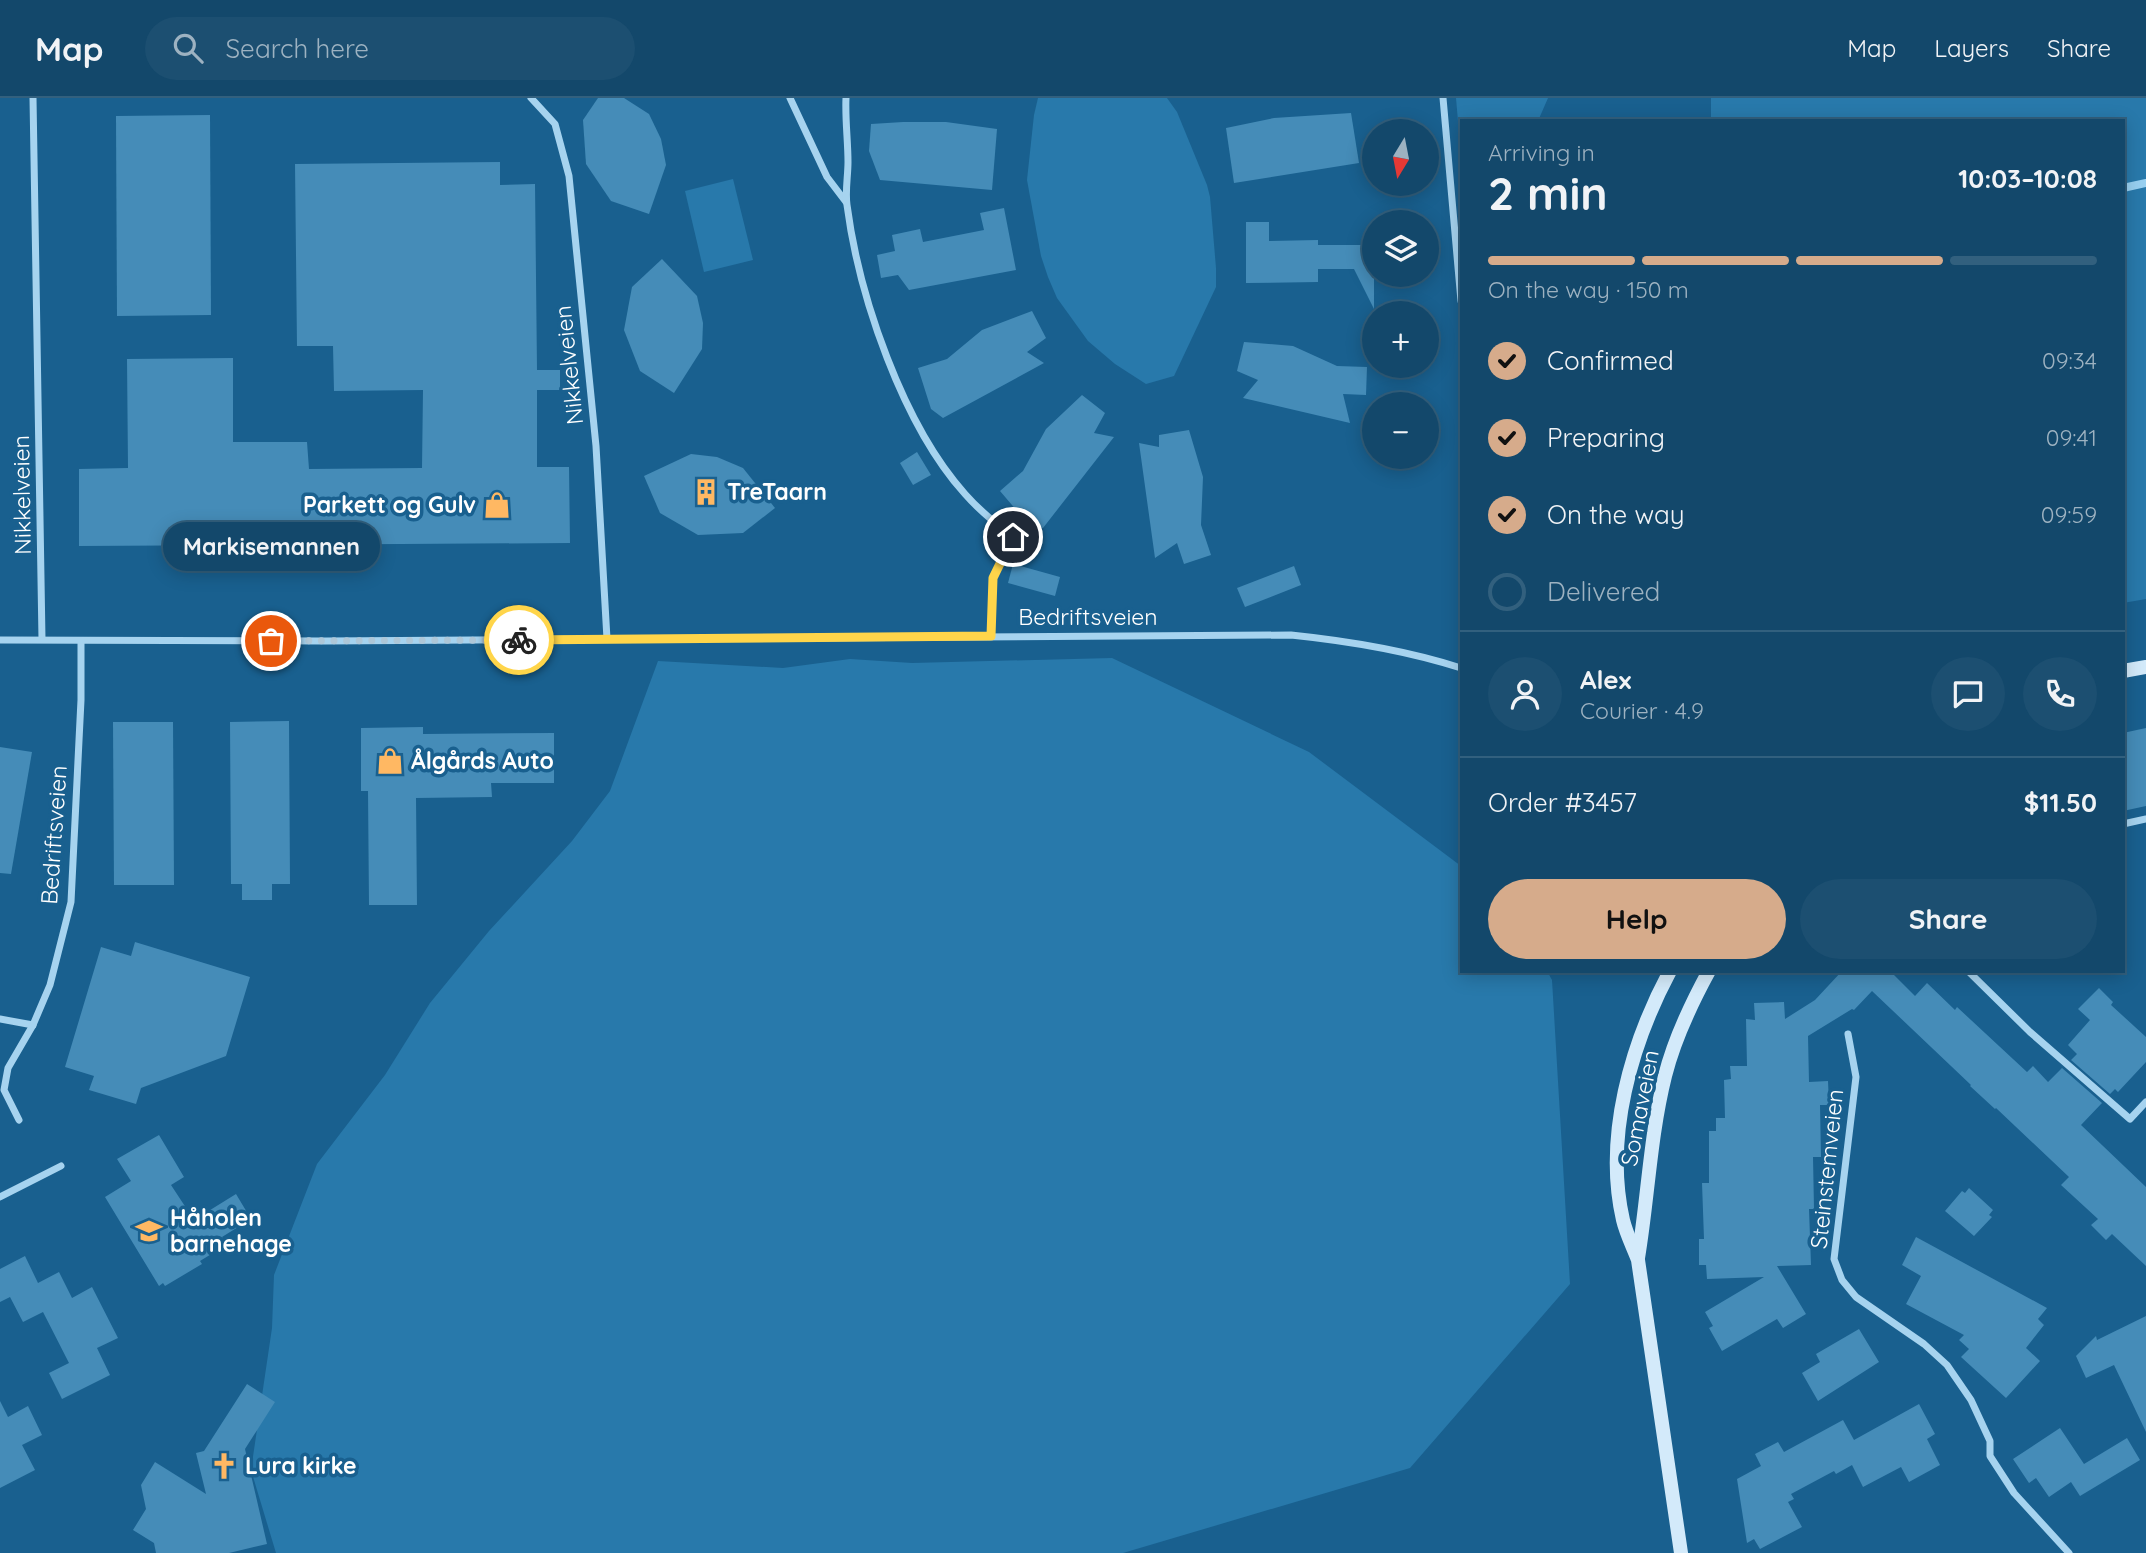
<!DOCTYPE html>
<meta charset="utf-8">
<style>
:root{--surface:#13486b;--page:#1c4f71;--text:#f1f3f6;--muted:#9db2c1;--line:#32607e;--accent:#d6ab8b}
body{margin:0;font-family:Quicksand,sans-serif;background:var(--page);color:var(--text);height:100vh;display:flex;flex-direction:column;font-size:26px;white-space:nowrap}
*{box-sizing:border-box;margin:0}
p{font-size:23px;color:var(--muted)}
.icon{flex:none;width:38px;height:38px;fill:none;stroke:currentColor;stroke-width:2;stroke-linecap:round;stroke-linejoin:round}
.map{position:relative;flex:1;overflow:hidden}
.details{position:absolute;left:1460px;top:21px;width:665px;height:854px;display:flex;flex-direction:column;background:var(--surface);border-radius:0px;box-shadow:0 4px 18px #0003,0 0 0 2px var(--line)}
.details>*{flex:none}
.needle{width:46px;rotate:190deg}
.fabs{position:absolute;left:1362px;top:21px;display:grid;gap:14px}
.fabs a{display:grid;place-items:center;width:77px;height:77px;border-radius:50%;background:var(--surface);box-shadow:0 4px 18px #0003,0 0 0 2px var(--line);font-size:35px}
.pin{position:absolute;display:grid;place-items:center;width:60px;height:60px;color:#fff;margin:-30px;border:4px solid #fff;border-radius:50%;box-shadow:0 2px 7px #0007}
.courier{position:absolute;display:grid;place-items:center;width:70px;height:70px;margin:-35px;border:5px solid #ffd54a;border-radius:50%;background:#fff;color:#222;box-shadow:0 2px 9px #0007}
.bubble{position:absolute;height:49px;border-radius:24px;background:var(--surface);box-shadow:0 4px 18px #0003,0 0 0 2px var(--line);font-size:23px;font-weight:700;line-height:49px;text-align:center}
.summary em{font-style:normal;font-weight:700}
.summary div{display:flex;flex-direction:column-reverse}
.summary{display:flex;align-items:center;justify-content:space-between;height:119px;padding:0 28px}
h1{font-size:46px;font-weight:700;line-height:52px}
.bar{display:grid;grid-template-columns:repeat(4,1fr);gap:10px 7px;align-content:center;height:84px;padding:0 28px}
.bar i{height:9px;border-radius:5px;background:var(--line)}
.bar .selected{background:var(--accent)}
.bar p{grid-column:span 4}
.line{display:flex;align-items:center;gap:18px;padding:0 28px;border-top:2px solid var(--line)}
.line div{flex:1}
.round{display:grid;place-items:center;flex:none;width:74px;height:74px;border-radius:37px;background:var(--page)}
ol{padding:0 28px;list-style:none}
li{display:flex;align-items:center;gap:21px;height:77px}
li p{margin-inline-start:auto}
li .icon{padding:7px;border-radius:50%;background:var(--accent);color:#111;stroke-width:4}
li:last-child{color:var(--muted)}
li i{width:38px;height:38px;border:4px solid var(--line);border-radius:50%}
.cta{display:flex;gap:14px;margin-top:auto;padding:14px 28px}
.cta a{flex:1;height:80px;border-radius:42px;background:var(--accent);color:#111;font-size:28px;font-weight:700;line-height:80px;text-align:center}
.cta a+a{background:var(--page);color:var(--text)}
header{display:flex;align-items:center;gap:42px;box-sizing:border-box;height:98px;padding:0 35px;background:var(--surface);border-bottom:2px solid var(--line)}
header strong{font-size:33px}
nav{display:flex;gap:38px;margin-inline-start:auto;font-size:24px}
.search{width:490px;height:63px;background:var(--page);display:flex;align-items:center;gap:18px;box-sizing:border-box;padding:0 24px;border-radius:38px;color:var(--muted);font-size:26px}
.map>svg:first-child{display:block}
.green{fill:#2879ab}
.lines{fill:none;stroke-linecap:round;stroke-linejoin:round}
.stream{stroke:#98d0f1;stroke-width:8}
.building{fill:#458cb8}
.minor{stroke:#a6d3ef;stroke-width:7}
.secondary{stroke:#d3eafa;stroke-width:14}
.done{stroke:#aec7d8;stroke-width:7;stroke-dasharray:0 12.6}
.route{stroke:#ffd54a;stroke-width:9}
.labels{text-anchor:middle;stroke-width:7;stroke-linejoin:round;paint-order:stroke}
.street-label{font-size:23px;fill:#fff;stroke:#19608f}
.poi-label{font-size:23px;font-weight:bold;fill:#fff;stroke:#19608f;text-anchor:start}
</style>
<header>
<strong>Map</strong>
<div class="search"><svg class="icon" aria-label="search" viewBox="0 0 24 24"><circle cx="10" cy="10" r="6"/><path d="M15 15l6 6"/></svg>Search here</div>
<nav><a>Map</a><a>Layers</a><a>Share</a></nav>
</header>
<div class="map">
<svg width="2146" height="1455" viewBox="0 0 2146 1455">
<rect width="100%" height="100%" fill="#19608f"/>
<g class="green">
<polygon points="1038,0 1167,0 1177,14 1207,87 1210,99 1216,170 1216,189 1174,278 1146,286 1115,266 1088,243 1057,200 1048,179 1041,158 1027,82 1034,17"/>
<polygon points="1456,0 1548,0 1538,23 1461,23 1461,58"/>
<polygon points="1711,0 2146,0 2146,501 2123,505 2123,23 1711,23"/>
<polygon points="733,81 753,162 704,174 685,93"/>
<polygon points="1112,560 1309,654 1461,768 1461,873 1547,873 1552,882 1570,1186 1410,1370 1123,1455 276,1455 251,1372 272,1230 274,1177 317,1066 385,977 430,905 489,833 572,743 610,693 658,563 783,570 850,561 912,565"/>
</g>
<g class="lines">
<polyline class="stream" points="2123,90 2146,85"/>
</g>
<g class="building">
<polygon points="598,0 624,0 649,16 661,41 666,67 649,116 611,103 586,66 583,22"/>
<polygon points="1351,15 1359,65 1234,85 1226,30 1274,20"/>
<polygon points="210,17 211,217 117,218 116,18"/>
<polygon points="903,24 946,24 997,31 992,92 880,82 869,53 871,26"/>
<polygon points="500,64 500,87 535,86 537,272 560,272 560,292 537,292 537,369 569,369 570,445 79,448 79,371 128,370 127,261 233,260 233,344 307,344 309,371 422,370 423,292 334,293 333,248 297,248 295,66"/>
<polygon points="1004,110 1016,172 909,192 898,177 881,180 877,157 895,153 892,137 920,131 923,144 984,132 980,115"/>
<polygon points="1246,124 1269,124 1269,143 1318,142 1318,147 1374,147 1374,211 1354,171 1318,171 1318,184 1246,185"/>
<polygon points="662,161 697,198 703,225 702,251 674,295 640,273 624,232 632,189"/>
<polygon points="1032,213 1046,240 1027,254 1044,265 943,320 931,311 918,270 947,261 982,232"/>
<polygon points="1244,244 1293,248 1337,268 1367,269 1366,297 1343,296 1350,325 1243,300 1258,282 1237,273"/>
<polygon points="1082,297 1105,315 1094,335 1114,339 1043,430 1029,427 1000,393 1023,373 1046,331"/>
<polygon points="1189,332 1203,379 1201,427 1211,457 1184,466 1177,445 1155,460 1139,345 1159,349 1159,337"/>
<polygon points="917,354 931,377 913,387 900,365"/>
<polygon points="691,356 717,359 743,370 775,410 743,435 698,437 660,415 644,378"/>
<polygon points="1013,466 1060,479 1055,498 1008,485"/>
<polygon points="1294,468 1301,487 1245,509 1237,490"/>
<polygon points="289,623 290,786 272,786 272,802 242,802 242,786 231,786 230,624"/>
<polygon points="113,624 173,624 174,787 114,787"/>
<polygon points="423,629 423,636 554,635 554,685 491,685 492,699 416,700 417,807 369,807 368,693 361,693 361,630"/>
<polygon points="2146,630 2146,708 2123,713 2123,635"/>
<polygon points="0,649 32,654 11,776 0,775"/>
<polygon points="135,844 250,879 226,958 141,990 136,1006 89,992 94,978 65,969 101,849 131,858"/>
<polygon points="1842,873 1890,873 1915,898 1927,885 1955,912 1957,909 2027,974 2033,968 2048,984 2062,970 2102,1005 2081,1027 2146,1089 2146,1168 2112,1136 2106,1142 2091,1127 2098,1121 2061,1087 2069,1079 1996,1010 1995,1011 1970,988 1971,987 1872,893 1854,912 1852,911 1808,938 1809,984 1828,983 1829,1007 1820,1007 1821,1059 1813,1059 1814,1111 1809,1111 1811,1167 1777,1168 1806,1216 1783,1230 1777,1221 1722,1253 1709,1230 1713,1228 1705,1214 1764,1179 1707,1181 1706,1167 1699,1167 1699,1141 1704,1141 1702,1085 1709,1085 1709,1033 1716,1033 1716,1020 1725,1020 1724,982 1731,981 1730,968 1747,968 1746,921 1755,922 1754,905 1784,904 1785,921 1815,902"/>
<polygon points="2099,890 2113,904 2111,907 2146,939 2146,964 2118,994 2115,991 2110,996 2071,962 2077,956 2068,947 2090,922 2078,911"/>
<polygon points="159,1037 184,1079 171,1087 194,1122 236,1096 251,1121 222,1139 226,1147 200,1163 202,1166 165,1188 163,1185 159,1188 105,1099 131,1083 117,1061"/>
<polygon points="1969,1090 1993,1112 1989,1117 1992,1119 1974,1138 1945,1113 1962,1093 1965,1095"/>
<polygon points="1916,1139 2047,1210 2038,1221 2044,1227 2026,1250 2040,1263 2006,1300 1961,1259 1969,1251 1959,1242 1964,1237 1906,1206 1921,1178 1902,1167"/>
<polygon points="25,1158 38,1185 59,1174 72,1200 92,1189 118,1240 97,1250 110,1277 62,1301 49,1275 69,1265 43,1214 23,1224 10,1199 0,1204 0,1171"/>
<polygon points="2146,1218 2146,1334 2114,1267 2086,1280 2076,1258 2096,1238 2097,1242"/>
<polygon points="1859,1231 1879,1264 1818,1303 1802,1275 1820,1264 1816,1256"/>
<polygon points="247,1286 275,1304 245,1351 267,1446 229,1455 156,1455 154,1445 133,1432 146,1411 141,1387 155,1364 206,1396 196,1355 204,1353"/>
<polygon points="0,1303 8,1319 28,1308 42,1337 22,1347 35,1372 0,1390"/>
<polygon points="1919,1306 1935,1336 1927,1341 1940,1367 1909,1384 1901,1369 1863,1389 1852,1367 1836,1376 1834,1373 1791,1396 1794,1401 1788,1404 1802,1429 1760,1451 1754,1441 1747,1445 1737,1381 1761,1368 1755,1356 1778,1344 1784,1354 1843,1322 1854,1342"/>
<polygon points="2060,1330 2084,1366 2127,1340 2140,1362 2080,1398 2071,1384 2049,1399 2036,1380 2029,1385 2013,1361"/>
</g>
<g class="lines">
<g class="minor">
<polyline points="33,0 42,541"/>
<polyline points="531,0 555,26 569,78 596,348 607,541"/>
<polyline points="790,0 827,79 846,104"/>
<path d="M846 0C845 21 848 43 848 64 848 78 845 93 847 107 859 199 903 327 965 396 979 412 996 426 1013 439L993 480 991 538"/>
<polyline points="1443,0 1461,203"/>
<path d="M0 542 325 543 1291 537C1349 543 1405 552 1461 570"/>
<polyline points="2123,726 2146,721"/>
<polyline points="1968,873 2030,934 2130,1021 2146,1004"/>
<polyline points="0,921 33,927"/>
<polyline points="1848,936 1856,979 1834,1161 1842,1182 1856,1199 1924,1246 1947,1267 1971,1302 1990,1343 1990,1358 2014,1395 2069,1455"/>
<polyline points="19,1022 4,992 8,970 33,927 50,887 71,804 81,602 81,543"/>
<polyline points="0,1099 61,1068"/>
</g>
<g class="secondary">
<polyline points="2123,573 2146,569"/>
<path d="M1670 873C1631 946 1604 1039 1623 1122 1626 1135 1633 1149 1638 1162L1681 1455"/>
<path d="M1638 1160C1648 1100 1650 1038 1665 978 1674 942 1691 906 1709 873"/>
</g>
</g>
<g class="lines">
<polyline class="done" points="271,543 519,542"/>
<polyline class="route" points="519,542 991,538 993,480 1013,439"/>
</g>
<defs>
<symbol id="building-bare" viewBox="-9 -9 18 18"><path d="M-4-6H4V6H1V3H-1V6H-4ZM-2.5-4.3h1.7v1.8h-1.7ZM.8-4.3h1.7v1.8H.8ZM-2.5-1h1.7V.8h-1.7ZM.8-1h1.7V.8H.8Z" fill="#ffb863" stroke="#19608f" stroke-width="2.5" paint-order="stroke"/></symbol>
<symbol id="shop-bare" viewBox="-9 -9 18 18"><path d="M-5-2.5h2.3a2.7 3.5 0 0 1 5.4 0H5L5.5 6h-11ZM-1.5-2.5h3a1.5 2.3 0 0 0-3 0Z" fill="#ffb863" stroke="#19608f" stroke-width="2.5" paint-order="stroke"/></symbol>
<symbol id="school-bare" viewBox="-9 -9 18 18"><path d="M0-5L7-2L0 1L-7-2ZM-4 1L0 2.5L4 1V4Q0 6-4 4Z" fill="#ffb863" stroke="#19608f" stroke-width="2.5" paint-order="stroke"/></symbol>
<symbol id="church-bare" viewBox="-9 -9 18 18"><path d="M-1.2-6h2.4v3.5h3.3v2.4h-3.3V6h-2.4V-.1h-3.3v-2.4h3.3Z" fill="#ffb863" stroke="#19608f" stroke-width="2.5" paint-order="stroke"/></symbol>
</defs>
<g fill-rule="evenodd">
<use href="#building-bare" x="687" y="375" width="38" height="38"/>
<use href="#shop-bare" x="478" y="388" width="38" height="38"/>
<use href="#shop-bare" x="371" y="644" width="38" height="38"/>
<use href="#school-bare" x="130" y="1114" width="38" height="38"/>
<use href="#church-bare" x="205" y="1349" width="38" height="38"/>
</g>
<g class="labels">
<g class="street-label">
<text transform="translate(569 267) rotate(-96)" y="8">Nikkelveien</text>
<text transform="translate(22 397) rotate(-91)" y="8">Nikkelveien</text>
<text x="1088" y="527">Bedriftsveien</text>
<text transform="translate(54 737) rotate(-86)" y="8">Bedriftsveien</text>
<text transform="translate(1640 1010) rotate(-79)" y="8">Somaveien</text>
<text transform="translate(1827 1071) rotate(-84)" y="8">Steinstemveien</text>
</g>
<g class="poi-label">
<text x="727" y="402">TreTaarn</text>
<text x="476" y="415" text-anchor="end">Parkett og Gulv</text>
<text x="411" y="671">Ålgårds Auto</text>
<text x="170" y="1128">Håholen<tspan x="170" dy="26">barnehage</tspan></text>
<text x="245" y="1376">Lura kirke</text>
</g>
</g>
</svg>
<div class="fabs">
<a><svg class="needle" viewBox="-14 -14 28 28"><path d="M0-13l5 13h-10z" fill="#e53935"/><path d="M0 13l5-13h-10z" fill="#9db2c1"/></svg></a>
<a><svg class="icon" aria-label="layers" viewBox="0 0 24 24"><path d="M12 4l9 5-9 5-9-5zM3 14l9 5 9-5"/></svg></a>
<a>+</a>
<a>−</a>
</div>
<div class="pin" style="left:271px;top:543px;background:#ea580c"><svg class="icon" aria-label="bag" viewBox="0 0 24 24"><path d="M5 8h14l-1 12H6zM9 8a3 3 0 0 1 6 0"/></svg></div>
<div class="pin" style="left:1013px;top:439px;background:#1f2937"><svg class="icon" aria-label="home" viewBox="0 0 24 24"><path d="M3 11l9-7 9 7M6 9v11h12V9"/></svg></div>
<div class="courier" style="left:519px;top:542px"><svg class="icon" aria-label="bike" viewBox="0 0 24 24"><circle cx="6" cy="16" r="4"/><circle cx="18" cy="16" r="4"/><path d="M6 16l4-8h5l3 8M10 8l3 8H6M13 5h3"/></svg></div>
<div class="bubble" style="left:163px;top:424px;width:217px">Markisemannen</div>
<section class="details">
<div class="summary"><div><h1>2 min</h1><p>Arriving in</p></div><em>10:03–10:08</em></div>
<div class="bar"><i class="selected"></i><i class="selected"></i><i class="selected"></i><i></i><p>On the way · 150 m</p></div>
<ol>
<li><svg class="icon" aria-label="check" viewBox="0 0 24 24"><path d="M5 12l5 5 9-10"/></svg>Confirmed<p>09:34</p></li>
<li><svg class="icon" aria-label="check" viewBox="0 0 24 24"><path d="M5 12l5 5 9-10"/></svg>Preparing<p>09:41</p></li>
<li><svg class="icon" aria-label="check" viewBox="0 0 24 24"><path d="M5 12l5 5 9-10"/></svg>On the way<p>09:59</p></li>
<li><i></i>Delivered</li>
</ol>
<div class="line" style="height:126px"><a class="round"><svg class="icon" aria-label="person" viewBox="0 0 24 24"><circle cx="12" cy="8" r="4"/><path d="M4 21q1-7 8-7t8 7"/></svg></a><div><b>Alex</b><p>Courier · 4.9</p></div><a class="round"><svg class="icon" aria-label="chat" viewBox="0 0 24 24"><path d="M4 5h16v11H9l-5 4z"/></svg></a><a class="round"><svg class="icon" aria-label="phone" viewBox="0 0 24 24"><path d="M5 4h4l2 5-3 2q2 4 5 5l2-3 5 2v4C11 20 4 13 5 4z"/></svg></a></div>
<div class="line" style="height:91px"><div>Order #3457</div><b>$11.50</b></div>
<div class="cta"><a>Help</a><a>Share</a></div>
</section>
</div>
